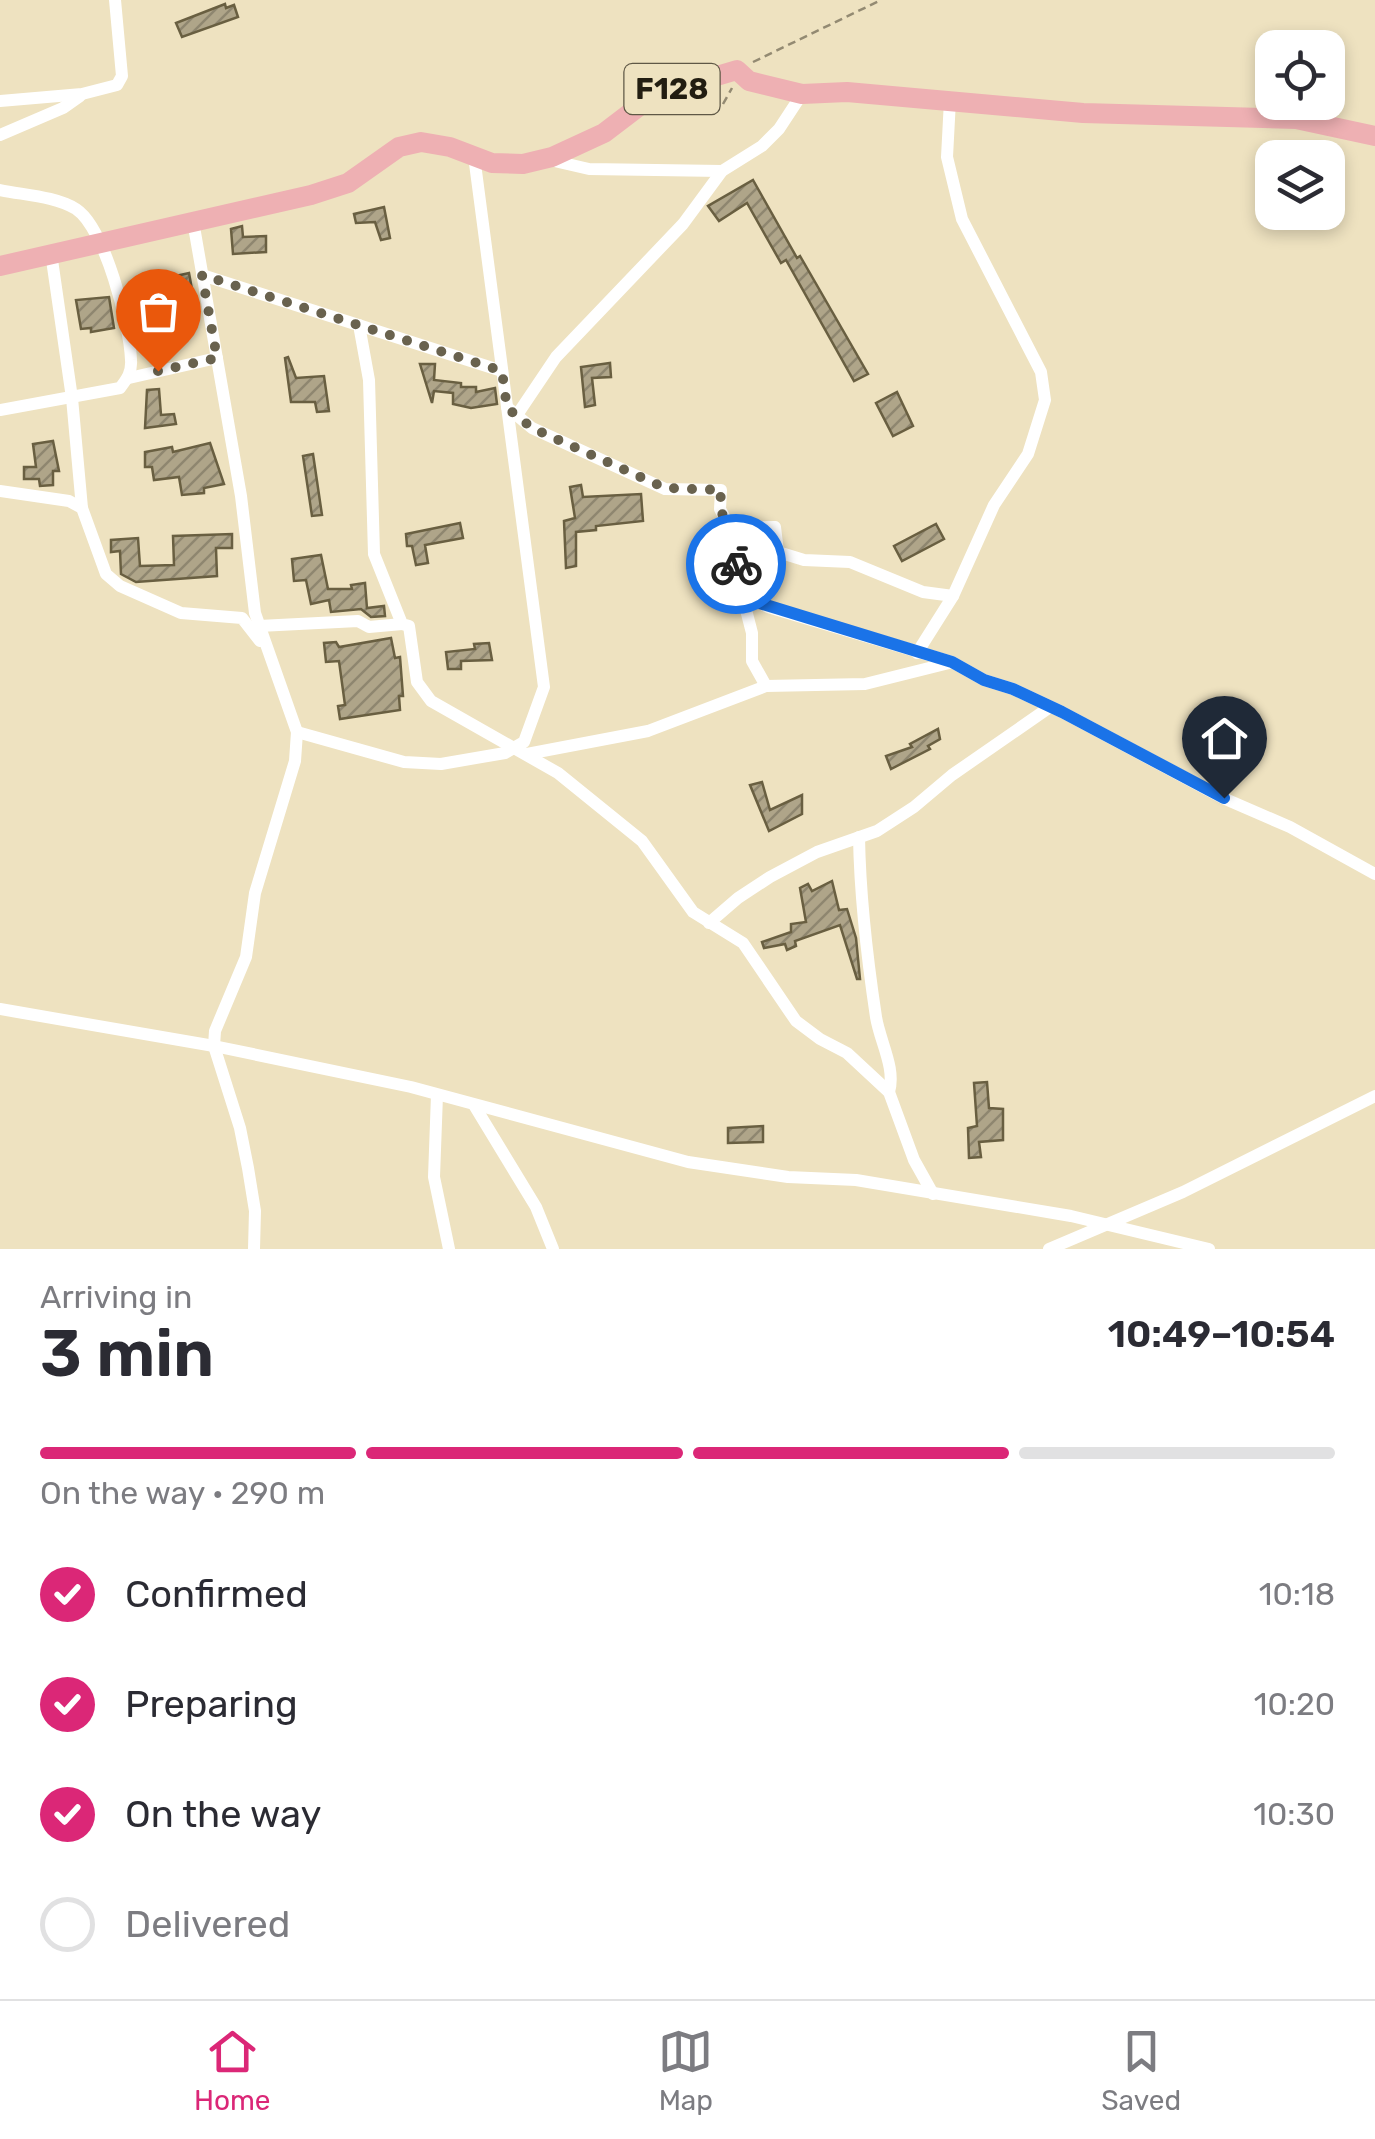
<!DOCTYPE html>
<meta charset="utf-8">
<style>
:root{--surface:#fff;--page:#f7f7f7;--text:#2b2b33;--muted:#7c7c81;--line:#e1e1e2;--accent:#db2777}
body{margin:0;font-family:Rubik,sans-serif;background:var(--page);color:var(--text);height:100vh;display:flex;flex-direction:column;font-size:38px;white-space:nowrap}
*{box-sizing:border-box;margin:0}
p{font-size:32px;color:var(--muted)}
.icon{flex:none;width:55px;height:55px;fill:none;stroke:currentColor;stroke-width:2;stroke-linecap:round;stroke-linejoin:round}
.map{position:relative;height:1249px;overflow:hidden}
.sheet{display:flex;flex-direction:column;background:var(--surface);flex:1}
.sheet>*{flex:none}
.fabs{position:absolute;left:1255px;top:30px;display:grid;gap:20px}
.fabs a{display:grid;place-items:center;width:90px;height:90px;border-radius:20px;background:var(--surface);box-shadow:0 5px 15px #0003;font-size:50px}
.pin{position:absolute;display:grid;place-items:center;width:85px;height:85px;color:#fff;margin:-102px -42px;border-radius:50% 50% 50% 0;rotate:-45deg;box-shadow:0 0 10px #0007}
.pin .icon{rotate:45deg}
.courier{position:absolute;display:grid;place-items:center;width:100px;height:100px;margin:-50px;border:8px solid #1a73e8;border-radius:50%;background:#fff;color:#222;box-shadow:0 2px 12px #0007}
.summary em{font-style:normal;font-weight:600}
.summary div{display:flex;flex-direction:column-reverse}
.summary{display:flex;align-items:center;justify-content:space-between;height:170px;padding:0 40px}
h1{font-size:65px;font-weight:600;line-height:75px}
.bar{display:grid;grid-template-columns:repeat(4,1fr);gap:15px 10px;align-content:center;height:120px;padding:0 40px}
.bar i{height:12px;border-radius:8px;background:var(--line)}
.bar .active{background:var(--accent)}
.bar p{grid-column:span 4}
ol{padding:0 40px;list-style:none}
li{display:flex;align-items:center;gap:30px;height:110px}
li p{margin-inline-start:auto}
li .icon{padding:10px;border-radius:50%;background:var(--accent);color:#fff;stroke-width:4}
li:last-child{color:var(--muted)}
li i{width:55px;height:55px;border:5px solid var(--line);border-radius:50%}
.tab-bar{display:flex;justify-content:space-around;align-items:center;height:140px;border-top:2px solid var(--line);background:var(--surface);font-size:28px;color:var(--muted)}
.tab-bar a{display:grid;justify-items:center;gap:5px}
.tab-bar .active{color:var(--accent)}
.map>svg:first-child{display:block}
.building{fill:url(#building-hatch);stroke:#695f41;stroke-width:2.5}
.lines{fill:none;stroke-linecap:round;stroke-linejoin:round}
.path{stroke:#938a72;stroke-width:2.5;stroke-dasharray:8 5;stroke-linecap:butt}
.street{stroke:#fff;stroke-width:12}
.primary{stroke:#eeb0b3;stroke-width:20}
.done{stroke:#69624e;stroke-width:10;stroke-dasharray:0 18}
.route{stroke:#1a73e8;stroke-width:12}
.labels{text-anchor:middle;stroke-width:8;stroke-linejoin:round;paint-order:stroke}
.shield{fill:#eee2c0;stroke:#5f5846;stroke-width:2.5}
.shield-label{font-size:30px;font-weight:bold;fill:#221d11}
</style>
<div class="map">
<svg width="1375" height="1249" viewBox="0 0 1375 1249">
<defs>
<pattern id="building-hatch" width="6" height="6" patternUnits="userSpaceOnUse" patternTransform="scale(2.5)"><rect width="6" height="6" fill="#afa589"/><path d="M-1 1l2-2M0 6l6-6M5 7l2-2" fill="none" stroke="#8e866f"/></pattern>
</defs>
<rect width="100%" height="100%" fill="#eee2c0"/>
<g class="building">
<polygon points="225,4 226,8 234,5 238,17 182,37 176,23"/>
<polygon points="753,180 797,258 800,256 868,374 854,381 786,260 781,263 747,203 719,221 708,206"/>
<polygon points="384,207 390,238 381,240 375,222 356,223 354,214"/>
<polygon points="242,226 243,237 266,236 266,252 233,254 231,229"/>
<polygon points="189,273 195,306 169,315 170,323 157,326 152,294 180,290 176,276"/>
<polygon points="109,297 114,328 91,332 91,328 81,329 76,300"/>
<polygon points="288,357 296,378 324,376 329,411 317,412 315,402 291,402 285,358"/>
<polygon points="610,363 611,377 592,378 595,405 585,407 581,367"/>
<polygon points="420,364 435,364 434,380 461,383 461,387 476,387 476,392 495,388 497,404 471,408 453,404 453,393 434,391 432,403"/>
<polygon points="159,389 161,415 174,414 176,424 145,428 147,390"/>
<polygon points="897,392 913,426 893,436 876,403"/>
<polygon points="53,441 59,471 53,471 53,485 40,486 39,479 24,479 24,467 36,467 33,444"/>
<polygon points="210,443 224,484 204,488 204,493 182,495 179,477 154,480 152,467 145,467 145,452 172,447 173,452"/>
<polygon points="313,454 322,515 312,516 303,456"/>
<polygon points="581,485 583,497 641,494 643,521 596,526 596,530 576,532 576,566 566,568 564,521 575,518 570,487"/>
<polygon points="460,523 463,538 425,545 428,563 416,565 412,546 407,546 406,534"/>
<polygon points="936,524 944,539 902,561 894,546"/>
<polygon points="232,534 232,548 216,548 217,576 136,582 121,574 120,551 111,552 111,540 138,538 140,566 174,565 173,536"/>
<polygon points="321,555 328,589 352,589 351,585 365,583 367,608 384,606 385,616 371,617 361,609 331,612 329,600 311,604 306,580 294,581 292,559"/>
<polygon points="391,638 395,658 400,657 403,696 399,696 400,710 340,719 338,706 345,705 339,661 326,662 324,643 336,642 339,647"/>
<polygon points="489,643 492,660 461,661 461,669 448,669 446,652 475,649 474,644"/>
<polygon points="938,729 940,739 928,746 930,749 891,769 886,756 912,747 910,744"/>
<polygon points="762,782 770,810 802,795 802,814 769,831 750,785"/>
<polygon points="832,881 839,910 847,909 856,938 860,979 857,979 840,925 795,941 796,946 787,950 785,944 764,948 762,942 791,932 791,924 806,922 800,888 808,884 812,891"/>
<polygon points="987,1082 989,1108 1003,1109 1003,1140 979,1142 981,1157 969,1158 968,1128 977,1126 974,1083"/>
<polygon points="763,1126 763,1142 728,1143 728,1128"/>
</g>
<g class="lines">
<g class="path">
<polyline points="753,62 881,0"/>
<polyline points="723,104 732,88"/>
</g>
<g class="street">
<polyline points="0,101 82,94 117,85 122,76 115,0"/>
<polyline points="0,135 63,108 80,96"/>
<polyline points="550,160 589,169 722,171"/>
<path d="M0 190C23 195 55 196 76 209 105 228 130 326 131 360 132 372 127 379 120 388L0 410"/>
<polyline points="193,221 241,496 255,613 297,732 295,761 255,893 246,957 215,1031 214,1046 240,1128 248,1168 255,1211 254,1249"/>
<polyline points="51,253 72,398 82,508"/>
<polyline points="202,275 502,371"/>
<polyline points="359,325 369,380 374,554 402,624 409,626 417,682 431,701 558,773 642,841 693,912 743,943 796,1021 820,1039 847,1053 889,1092 914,1160 933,1194"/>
<polyline points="129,378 217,358"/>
<polyline points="507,407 532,428 665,489 721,490 720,509 730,528 738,579 752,633 752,661 766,686"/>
<polyline points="517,415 556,357 683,224 722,171 762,146 779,129 802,94"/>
<polyline points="0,491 69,501 82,508 106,574 120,586 181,613 242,618 260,641"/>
<polyline points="730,528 775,527 778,552 804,560 850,562 923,592 953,596"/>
<polyline points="744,595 768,607 952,662 984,680 1013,689 1062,712 1223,798 1290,827 1375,874"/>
<polyline points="259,626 358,621 369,627 402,624"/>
<polyline points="917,653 953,596 994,505 1028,454 1045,400 1041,372 962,219 947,157 950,100"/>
<polyline points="297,732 404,762 441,764 505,753 524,742 544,687 474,156"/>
<polyline points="527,754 648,731 766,686 865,684 949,663"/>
<path d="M859 837C860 897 867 957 876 1017 880 1042 896 1068 889 1092"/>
<polyline points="709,923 738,898 770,877 817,852 877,831 914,807 952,775 1050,707"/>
<polyline points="0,1009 214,1046 411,1087 688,1162 788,1177 856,1180 1071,1216 1209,1249"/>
<polyline points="437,1095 434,1177 449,1249"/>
<polyline points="474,1105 536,1207 553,1249"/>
<polyline points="1049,1249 1183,1192 1375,1096"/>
</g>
<polyline class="primary" points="0,266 311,195 348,183 399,147 421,142 450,147 492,163 523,164 552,157 604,133 646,101 673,89 737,70 749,81 802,94 847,92 1083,113 1296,119 1375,136"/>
</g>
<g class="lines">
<polyline class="done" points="158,371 217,358 202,275 502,371 507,408 532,428 665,488 721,490 720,510 730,528 736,564"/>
<polyline class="route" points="736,564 744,595 756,602 952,662 984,680 1013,689 1062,712 1224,798"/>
</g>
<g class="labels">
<rect class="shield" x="624.5" y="64" width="95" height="50" rx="8"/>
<g class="shield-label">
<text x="672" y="99">F128</text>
</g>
</g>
</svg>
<div class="fabs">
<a><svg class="icon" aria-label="locate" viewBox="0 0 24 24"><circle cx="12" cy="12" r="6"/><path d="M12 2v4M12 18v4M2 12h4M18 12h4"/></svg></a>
<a><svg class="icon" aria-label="layers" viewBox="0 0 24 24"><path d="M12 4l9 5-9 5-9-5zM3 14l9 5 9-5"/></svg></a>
</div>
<div class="pin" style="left:158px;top:371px;background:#ea580c"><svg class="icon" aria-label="bag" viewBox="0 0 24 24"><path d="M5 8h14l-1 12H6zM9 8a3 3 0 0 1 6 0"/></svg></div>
<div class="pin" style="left:1224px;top:798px;background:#1f2937"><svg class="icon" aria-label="home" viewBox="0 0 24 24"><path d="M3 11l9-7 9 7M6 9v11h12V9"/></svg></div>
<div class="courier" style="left:736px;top:564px"><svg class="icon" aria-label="bike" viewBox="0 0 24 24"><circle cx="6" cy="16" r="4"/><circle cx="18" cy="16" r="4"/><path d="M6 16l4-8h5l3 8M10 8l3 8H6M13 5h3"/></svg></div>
</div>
<section class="sheet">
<div class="summary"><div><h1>3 min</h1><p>Arriving in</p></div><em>10:49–10:54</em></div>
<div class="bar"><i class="active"></i><i class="active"></i><i class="active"></i><i></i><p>On the way · 290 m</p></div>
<ol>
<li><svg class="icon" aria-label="check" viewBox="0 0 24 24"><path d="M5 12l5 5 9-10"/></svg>Confirmed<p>10:18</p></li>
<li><svg class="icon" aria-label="check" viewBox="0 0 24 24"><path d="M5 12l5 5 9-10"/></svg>Preparing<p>10:20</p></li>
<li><svg class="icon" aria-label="check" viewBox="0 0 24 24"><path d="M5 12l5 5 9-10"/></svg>On the way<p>10:30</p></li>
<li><i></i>Delivered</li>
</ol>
</section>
<nav class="tab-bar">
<a class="active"><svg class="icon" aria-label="home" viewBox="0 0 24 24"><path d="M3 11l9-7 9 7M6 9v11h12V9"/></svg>Home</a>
<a><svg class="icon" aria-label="map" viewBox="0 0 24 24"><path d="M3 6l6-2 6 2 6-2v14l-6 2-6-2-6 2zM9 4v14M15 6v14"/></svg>Map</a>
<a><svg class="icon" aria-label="saved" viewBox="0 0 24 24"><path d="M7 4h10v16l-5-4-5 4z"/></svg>Saved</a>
</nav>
